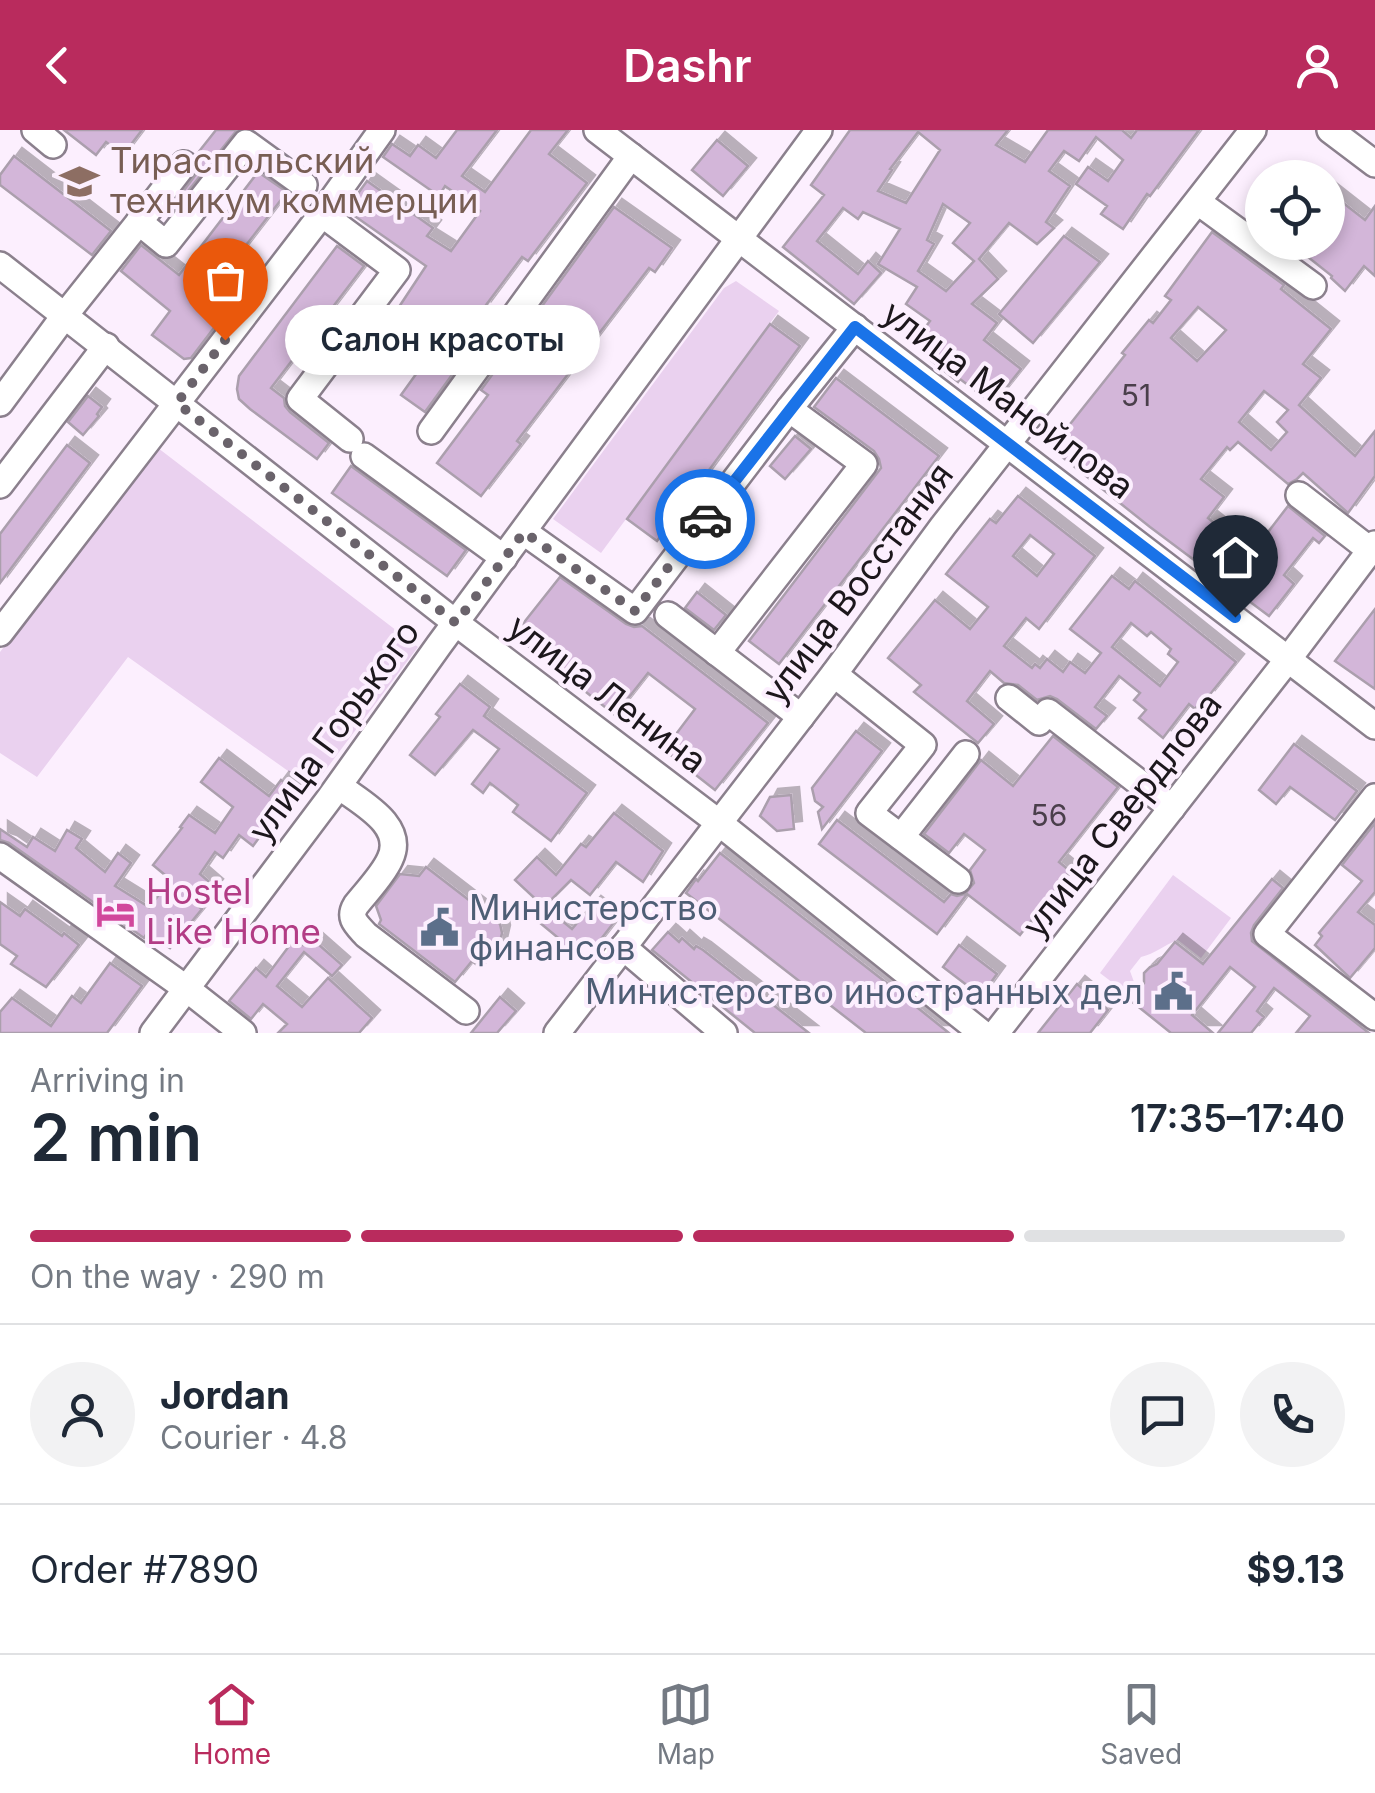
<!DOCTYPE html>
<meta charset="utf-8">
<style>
:root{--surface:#fff;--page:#f2f2f3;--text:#1f2937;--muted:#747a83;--line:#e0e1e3;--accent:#b92b5d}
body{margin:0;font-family:Inter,sans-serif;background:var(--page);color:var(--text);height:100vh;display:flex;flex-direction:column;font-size:38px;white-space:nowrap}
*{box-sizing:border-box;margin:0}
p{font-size:32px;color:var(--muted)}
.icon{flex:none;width:55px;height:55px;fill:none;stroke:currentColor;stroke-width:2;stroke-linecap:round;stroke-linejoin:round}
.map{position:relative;height:903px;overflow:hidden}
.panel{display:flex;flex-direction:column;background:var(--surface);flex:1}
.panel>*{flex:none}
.buttons{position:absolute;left:1245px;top:30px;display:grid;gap:20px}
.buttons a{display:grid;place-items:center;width:100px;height:100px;border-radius:50%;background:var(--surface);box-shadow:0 5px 15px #0003;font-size:50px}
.pin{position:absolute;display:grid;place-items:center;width:85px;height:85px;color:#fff;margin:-102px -42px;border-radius:50% 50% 50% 0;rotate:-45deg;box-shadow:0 0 10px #0007}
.pin .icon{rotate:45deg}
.courier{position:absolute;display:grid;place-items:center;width:100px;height:100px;margin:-50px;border:8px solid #1a73e8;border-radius:50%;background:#fff;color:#222;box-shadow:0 2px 12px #0007}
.bubble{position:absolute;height:70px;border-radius:35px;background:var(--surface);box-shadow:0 5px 15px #0003;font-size:32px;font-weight:600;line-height:70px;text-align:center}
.summary em{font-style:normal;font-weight:600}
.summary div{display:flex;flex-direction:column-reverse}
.summary{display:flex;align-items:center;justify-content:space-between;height:170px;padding:0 30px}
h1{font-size:65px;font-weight:600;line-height:75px}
.bar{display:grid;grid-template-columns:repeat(4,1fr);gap:15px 10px;align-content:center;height:120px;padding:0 30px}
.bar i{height:12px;border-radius:8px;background:var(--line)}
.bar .active{background:var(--accent)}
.bar p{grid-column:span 4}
.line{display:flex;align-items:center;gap:25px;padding:0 30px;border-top:2px solid var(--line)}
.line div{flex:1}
.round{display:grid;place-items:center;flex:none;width:105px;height:105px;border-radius:52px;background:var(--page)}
header{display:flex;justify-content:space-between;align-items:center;height:130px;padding:0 30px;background:var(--accent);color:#fff;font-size:45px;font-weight:600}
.dock{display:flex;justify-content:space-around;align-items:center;height:140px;border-top:2px solid var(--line);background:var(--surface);font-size:28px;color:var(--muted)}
.dock a{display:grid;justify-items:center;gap:5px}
.dock .active{color:var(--accent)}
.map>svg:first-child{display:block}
.green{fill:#ead1ef}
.building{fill:#d3b6d9;stroke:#ab9fad;stroke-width:2.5;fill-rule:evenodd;filter:url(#shadow)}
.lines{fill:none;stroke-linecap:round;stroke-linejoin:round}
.minor-casing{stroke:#8b808d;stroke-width:30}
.minor{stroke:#fff;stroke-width:25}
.done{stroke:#6a636b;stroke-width:10;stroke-dasharray:0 18}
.route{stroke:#1a73e8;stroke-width:12}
.labels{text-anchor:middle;stroke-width:8;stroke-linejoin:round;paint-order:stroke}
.number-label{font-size:30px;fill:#4a3f4b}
.education-label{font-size:35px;fill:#785e54;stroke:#fceffe;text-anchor:start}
.street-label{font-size:35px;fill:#1c171c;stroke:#fceffe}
.hotel-label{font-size:35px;fill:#b23c85;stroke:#fceffe;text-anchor:start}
.service-label{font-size:35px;fill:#4e5e75;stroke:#fceffe;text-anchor:start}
</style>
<header><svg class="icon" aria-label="back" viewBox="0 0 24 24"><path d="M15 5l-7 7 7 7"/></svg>Dashr<svg class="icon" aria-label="person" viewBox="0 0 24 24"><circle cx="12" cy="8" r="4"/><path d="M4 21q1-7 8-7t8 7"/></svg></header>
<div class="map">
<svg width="1375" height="903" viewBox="0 0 1375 903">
<defs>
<filter id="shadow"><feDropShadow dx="8" dy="-8" stdDeviation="0" flood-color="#0004"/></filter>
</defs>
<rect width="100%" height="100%" fill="#fceffe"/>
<g class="green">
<polygon points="736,151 779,181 601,423 553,389 724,158"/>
<polygon points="158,318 418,517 312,658 128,527 37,647 0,623 0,522"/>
<path d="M1173 745 1231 788 1201 828 1178 810C1164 815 1155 824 1141 827L1130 841 1134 852 1126 863 1100 843Z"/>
</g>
<g class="building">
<polygon points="64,0 142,0 123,25 106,12 96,25"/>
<polygon points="216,0 237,0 168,86 166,84 197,43 200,35 197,24"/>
<polygon points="457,0 497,0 462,46 485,62 531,0 568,0 549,24 587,53 528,131 522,127 483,179 482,178 455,220 465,227 425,282 401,265 437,215 393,186 426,136 346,80 367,51 433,98 427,106 451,121 480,81 445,56 439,66 383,27 392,14 410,26 418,15 436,28"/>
<path d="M850 0H1008L996 15 1025 32 1048 0H1122L1131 8 1137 0H1199L1150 66 1147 64 1123 99 1101 84 1107 76 1076 54 1088 37 1108 51 1123 30 1096 7 1079 31 1064 21 1049 41 1070 56 1046 92 1054 98 1037 114 1009 93 979 129 998 149 972 174 997 193 984 210 1021 239 993 274 960 249 958 252 932 231 935 226 915 211 930 191 906 174 917 157 878 134 900 99 863 82 858 89 843 78 817 111 858 144 868 131 881 143 854 174 783 117 824 65 811 55ZM918 2 940 20 906 73 878 61 892 40 890 39ZM943 74 970 93 953 113 974 131 946 161 918 141 934 114 927 110Z"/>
<polygon points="717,10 748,36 723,66 692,40"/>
<polygon points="14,26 111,101 92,125 0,55 0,45"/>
<polygon points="258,42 287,62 206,167 226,182 191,228 184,229 152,205 170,181 121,141 141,115 179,145"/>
<polygon points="1328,61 1365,90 1375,76 1375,146 1364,136 1345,161 1331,148 1332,146 1289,112 1328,112"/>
<polygon points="614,77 672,118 655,142 649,138 517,311 521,314 481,366 437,333 488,265 481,260"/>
<path d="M1212 102 1284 155 1281 159 1331 199 1303 234 1321 248 1299 275 1355 326 1375 301V346L1348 383 1303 343 1297 349 1288 354 1238 312 1230 320 1227 317 1201 349 1224 367 1208 388 1252 423 1288 376 1325 406 1319 413 1313 408 1284 445 1294 454 1269 486 1150 397 1051 318 1125 225 1122 223 1149 190 1153 193 1171 170 1165 166ZM1198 177 1226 200 1197 231 1171 208ZM1264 261 1288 280 1277 292 1287 302 1271 320 1239 292Z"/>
<polygon points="1064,106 1100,132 1033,213 999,184"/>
<polygon points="337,116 364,136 271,258 284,268 285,276 290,282 329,313 317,329 250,279 239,269 237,259 239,246"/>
<polygon points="770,194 800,216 657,411 627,389"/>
<polygon points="836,248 939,326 779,534 749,511 881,338 879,329 874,321 814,277"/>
<polygon points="88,266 102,277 97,284 99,286 83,305 68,292"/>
<polygon points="795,306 811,319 785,349 770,336"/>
<polygon points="67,315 90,333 0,453 0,404"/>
<polygon points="351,336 466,420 447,446 332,363"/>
<path d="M1018 366 1095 426 1039 499 1026 488 1004 516 1032 538 1035 534 1040 538 1047 529 1063 542 1070 532 1085 543 1101 523 1070 499 1112 446 1129 459 1135 451 1236 532 1207 568 1205 566 1195 579 1189 574 1163 608 1139 588 1146 580 1134 570 1140 563 1119 546 1095 577 1107 586 1096 599 1057 569 1050 566 1037 570 1018 555 1004 553 990 541 967 571 994 594 978 613 914 562 921 555 888 528 935 470 970 499 988 477 946 444 990 389 996 393ZM1030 405 1054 424 1037 446 1013 426ZM1131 493 1147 506 1151 502 1171 519 1168 524 1178 532 1160 556 1112 517Z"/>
<polygon points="560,447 626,494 634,497 642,496 768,593 715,660 664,620 695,579 648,543 615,585 514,505"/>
<polygon points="697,462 726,485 714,500 685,478"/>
<polygon points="1375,479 1375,559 1335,531"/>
<polygon points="460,554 490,577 484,586 587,663 551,711 513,682 518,675 490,653 483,663 472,654 499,619 473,600 435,645 410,625 440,587 436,584"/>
<polygon points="856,601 882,621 822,699 818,682 823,677 815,671 812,658"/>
<polygon points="1053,606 1118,657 1059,732 1070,741 1020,805 967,764 937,804 819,714 837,690 944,772 951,764 957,766 965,764 974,753 970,740 985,720 964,704 949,723 924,704 981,630 1013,656"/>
<polygon points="1294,614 1357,661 1335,690 1290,657 1276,674 1259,660"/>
<polygon points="219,628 269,666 281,650 297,661 267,703 264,701 253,716 239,705 223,728 215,722 200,744 215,757 199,777 202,779 170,818 147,803 144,808 9,713 0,710 0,699 27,717 33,707 55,721 67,700 82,709 76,718 105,742 118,723 131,733 115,756 149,777 171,750 153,735 182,698 180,697 189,685 215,703 233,677 201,652"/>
<polygon points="791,665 794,699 777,701 760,686 770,667"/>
<polygon points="614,683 663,721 643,752 616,732 590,765 571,750 544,777 515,750 537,727 556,745 581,714 586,717"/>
<polygon points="1375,693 1375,762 1358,782 1375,795 1375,818 1350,848 1315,815 1322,806 1319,803 1362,751 1342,735"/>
<polygon points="720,723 888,854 949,903 866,903 686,763 696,749 698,751"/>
<polygon points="426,737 500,794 502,803 499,816 481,838 472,831 455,852 379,794 381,790 376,776 400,744 419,746"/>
<polygon points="1272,749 1283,758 1254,795 1251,803 1252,811 1369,903 1296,903 1310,886 1274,858 1257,881 1264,887 1251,903 1218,903 1255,857 1230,837 1192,885 1213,903 1171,903 1130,870 1144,853 1144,843 1150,837 1157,834 1175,812 1203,834"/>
<polygon points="0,772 20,786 25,779 62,806 64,803 79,815 46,857 11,834 17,826 0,814"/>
<polygon points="593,774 615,791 594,818 584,810 570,826 558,815 562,811 539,792 549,780 572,799"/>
<polygon points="668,802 679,812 682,808 694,819 696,816 703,820 809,903 755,903 652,820"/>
<polygon points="310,807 342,835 332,846 304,822 277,856 302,877 328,848 372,888 359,903 278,903 287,894 263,874 251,889 229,871 256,838 266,847 295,808 303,815"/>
<polygon points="959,815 997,844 981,866 943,837"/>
<polygon points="110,833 142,856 107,903 0,903 0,882 12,868 51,896 72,866 81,873"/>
<polygon points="1077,854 1108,880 1090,903 1038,903"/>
<polygon points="500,867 516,881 497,903 471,903"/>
</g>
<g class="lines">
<defs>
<g id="minor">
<polyline points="35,0 53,15"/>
<polyline points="597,0 1375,596"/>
<polyline points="1330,0 1375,34"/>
<polyline points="1198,72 1313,156"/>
<polyline points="322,84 397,140 300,269 350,309"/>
<polyline points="139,92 184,34"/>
<polyline points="0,135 456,493 718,692 982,903"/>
<polyline points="0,273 65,185 139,92 166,114 246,13 304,55"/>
<polyline points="431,301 631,26"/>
<polyline points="364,326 504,428"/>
<polyline points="0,355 106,216"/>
<polyline points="1299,365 1370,420"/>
<polyline points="524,402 635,481 789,279 855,197"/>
<polyline points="668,485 801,587"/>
<polyline points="0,503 322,84 382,0"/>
<polyline points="717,523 864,334 789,279"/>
<polyline points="834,544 923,615 869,683 958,750"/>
<polyline points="1009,568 1039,592 1048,582 1172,678"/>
<path d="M339 656C361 673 406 695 390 729 383 745 367 761 356 775 348 788 356 794 366 805L466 881"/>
<polyline points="1375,667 1267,804 1375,887"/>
<polyline points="901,707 966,624"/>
<polyline points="0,726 187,859 243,903"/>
<polyline points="623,817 724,903"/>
<polyline points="153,903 329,669 439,515 819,0"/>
<polyline points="557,903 834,544 943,396 1253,0"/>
<polyline points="996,903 1289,528 1375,414"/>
</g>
</defs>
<use href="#minor" class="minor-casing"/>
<use href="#minor" class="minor"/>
</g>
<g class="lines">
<polyline class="done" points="225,210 177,273 456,493 524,402 635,481 705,389"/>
<polyline class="route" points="705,389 855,197 1235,487"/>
</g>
<defs>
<symbol id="university-bare" viewBox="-9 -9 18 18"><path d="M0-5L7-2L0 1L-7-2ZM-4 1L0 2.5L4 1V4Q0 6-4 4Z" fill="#8d6e63" stroke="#fceffe" stroke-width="2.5" paint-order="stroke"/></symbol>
<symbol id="hotel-bare" viewBox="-9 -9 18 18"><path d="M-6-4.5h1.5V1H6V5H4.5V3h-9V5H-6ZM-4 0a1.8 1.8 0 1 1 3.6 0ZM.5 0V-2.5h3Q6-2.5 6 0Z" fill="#d1479c" stroke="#fceffe" stroke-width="2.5" paint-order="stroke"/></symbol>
<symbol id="civic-bare" viewBox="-9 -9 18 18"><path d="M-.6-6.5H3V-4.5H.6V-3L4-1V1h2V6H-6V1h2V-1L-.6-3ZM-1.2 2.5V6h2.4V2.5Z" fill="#5c6f8a" stroke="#fceffe" stroke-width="2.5" paint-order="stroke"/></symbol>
</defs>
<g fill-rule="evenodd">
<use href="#university-bare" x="52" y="24" width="55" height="55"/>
<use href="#hotel-bare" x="88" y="754" width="55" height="55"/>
<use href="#civic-bare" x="412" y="770" width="55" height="55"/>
<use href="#civic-bare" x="1146" y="834" width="55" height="55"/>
</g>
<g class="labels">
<g class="number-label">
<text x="1136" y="276">51</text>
<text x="1049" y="696">56</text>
</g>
<g class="education-label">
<text x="110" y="43">Тираспольский<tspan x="110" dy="40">техникум коммерции</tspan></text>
</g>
<g class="street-label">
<text transform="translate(1008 270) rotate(37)" y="12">улица Манойлова</text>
<text transform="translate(858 453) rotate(-53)" y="12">улица Восстания</text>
<text transform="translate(607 564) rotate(37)" y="12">улица Ленина</text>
<text transform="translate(334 601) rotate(-54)" y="12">улица Горького</text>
<text transform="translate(1122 685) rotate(-52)" y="12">улица Свердлова</text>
</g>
<g class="hotel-label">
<text x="146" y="774">Hostel<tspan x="146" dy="40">Like Home</tspan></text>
</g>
<g class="service-label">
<text x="469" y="790">Министерство<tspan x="469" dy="40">финансов</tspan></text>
<text x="1143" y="874" text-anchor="end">Министерство иностранных дел</text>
</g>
</g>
</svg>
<div class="buttons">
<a><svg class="icon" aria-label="locate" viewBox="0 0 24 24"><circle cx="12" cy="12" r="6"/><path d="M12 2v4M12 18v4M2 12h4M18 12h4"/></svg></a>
</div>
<div class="pin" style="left:225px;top:210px;background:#ea580c"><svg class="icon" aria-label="bag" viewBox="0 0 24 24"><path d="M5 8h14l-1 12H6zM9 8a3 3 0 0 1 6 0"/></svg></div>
<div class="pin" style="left:1235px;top:487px;background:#1f2937"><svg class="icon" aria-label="home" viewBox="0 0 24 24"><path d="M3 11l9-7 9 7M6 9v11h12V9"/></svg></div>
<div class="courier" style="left:705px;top:389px"><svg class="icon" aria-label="car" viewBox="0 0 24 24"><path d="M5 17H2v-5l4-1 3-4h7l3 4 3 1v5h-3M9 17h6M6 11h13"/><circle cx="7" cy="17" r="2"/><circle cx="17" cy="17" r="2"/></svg></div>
<div class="bubble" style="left:285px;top:175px;width:315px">Салон красоты</div>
</div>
<section class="panel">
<div class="summary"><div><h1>2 min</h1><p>Arriving in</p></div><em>17:35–17:40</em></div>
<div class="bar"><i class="active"></i><i class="active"></i><i class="active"></i><i></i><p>On the way · 290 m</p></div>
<div class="line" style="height:180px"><a class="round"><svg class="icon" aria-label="person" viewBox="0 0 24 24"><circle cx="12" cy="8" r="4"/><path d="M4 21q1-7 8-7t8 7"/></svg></a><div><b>Jordan</b><p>Courier · 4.8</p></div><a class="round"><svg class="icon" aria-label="chat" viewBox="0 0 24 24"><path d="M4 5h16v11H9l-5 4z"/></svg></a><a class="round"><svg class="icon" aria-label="phone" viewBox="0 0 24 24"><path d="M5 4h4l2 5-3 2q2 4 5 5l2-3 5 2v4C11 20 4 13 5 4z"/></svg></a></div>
<div class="line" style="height:130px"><div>Order #7890</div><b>$9.13</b></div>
</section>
<nav class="dock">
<a class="active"><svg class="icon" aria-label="home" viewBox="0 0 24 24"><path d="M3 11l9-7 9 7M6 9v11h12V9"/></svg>Home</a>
<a><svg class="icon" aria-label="map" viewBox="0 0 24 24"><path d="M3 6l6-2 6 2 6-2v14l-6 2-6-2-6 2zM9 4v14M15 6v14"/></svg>Map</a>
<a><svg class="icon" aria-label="saved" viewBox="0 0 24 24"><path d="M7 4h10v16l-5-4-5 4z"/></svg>Saved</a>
</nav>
